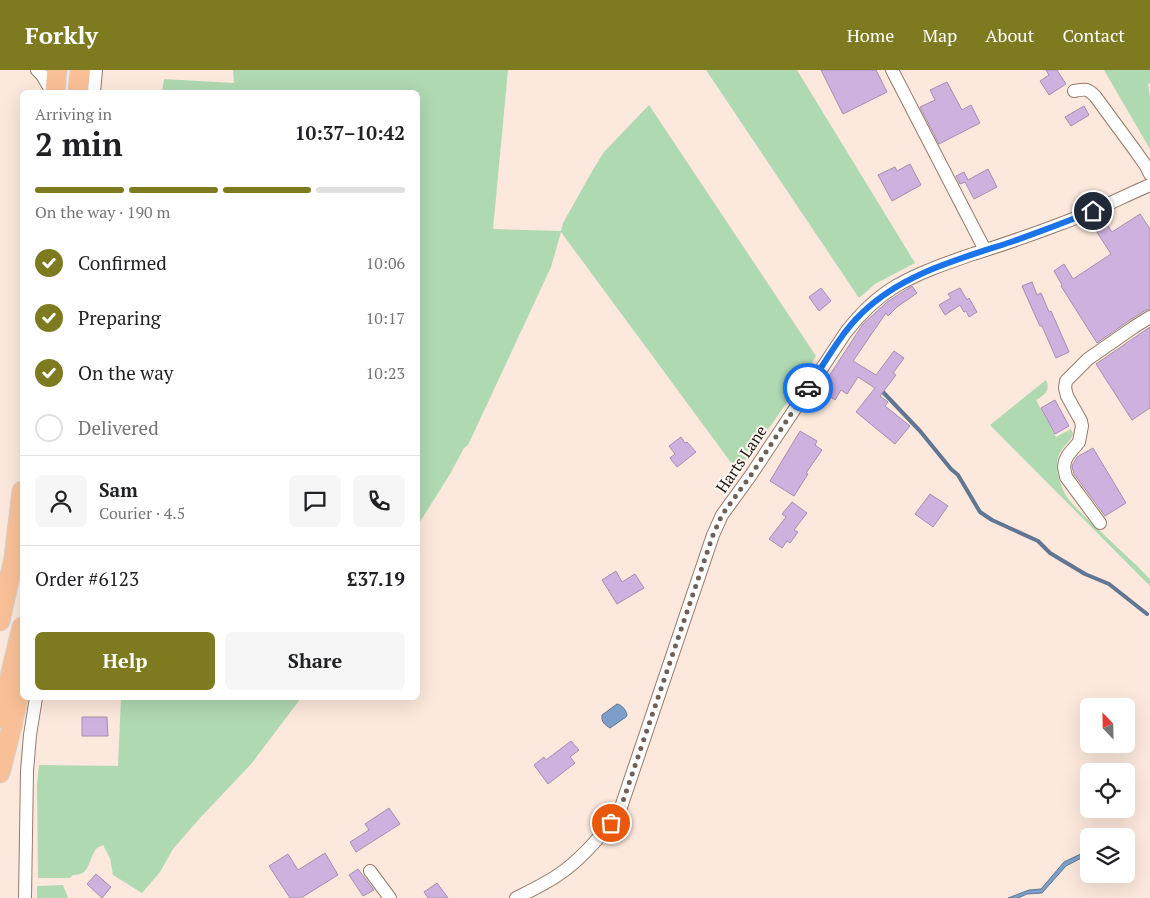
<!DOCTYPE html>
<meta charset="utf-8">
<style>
:root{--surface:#fff;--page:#f6f6f6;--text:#202124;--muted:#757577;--line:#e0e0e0;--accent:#7e7a20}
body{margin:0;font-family:"PT Serif",serif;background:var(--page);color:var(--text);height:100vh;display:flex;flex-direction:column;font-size:19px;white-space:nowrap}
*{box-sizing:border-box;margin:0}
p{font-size:16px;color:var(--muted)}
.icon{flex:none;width:28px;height:28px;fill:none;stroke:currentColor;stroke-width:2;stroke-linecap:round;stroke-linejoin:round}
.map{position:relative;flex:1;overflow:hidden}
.panel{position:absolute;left:20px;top:20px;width:400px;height:610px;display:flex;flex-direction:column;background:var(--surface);border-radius:8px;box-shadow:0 5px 20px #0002}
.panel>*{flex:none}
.needle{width:32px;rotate:338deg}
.tools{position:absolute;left:1080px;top:628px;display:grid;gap:10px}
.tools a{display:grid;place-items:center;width:55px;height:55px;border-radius:8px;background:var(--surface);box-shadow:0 5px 20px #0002;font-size:25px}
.pin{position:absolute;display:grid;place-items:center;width:42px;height:42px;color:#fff;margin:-21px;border:2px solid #fff;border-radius:50%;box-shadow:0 1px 5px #0007}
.courier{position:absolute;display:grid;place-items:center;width:50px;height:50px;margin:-25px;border:4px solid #1a73e8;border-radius:50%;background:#fff;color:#222;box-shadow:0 1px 6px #0007}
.head em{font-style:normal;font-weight:700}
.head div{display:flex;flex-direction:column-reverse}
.head{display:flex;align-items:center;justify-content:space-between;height:85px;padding:0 15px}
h1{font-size:32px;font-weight:700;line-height:38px}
.bar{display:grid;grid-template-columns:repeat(4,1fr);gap:8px 5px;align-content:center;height:60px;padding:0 15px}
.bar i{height:6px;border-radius:4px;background:var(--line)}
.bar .current{background:var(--accent)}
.bar p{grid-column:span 4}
.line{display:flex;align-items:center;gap:12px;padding:0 15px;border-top:1px solid var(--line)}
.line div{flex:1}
.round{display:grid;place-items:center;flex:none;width:52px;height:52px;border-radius:8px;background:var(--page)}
ol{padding:0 15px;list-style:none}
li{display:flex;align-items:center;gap:15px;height:55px}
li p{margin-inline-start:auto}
li .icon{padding:5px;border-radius:50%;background:var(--accent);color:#fff;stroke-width:4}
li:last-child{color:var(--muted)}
li i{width:28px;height:28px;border:2px solid var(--line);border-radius:50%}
.primary-button{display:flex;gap:10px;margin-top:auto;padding:10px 15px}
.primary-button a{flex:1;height:58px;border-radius:8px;background:var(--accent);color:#fff;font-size:20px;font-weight:700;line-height:58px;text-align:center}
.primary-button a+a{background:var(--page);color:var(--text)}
header{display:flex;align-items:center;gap:30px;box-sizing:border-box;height:70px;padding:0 25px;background:var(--accent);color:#fff}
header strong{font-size:24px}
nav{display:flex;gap:28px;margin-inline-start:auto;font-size:18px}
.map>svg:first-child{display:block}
.green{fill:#afd9b1}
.water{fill:#7c9fc9;stroke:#617692}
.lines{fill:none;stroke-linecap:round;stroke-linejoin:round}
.stream{stroke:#617692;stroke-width:4}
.building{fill:#cfb1e0;stroke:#a291ad}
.minor-casing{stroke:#987a68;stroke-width:14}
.highway-casing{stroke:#d3d1cf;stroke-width:21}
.minor{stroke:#fff;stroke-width:12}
.highway{stroke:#f9c097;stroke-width:19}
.done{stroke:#6e6057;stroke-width:5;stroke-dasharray:0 9}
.route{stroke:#1a73e8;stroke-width:6}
.labels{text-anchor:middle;stroke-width:4;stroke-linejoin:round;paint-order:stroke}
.street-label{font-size:16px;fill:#221710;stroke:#fff8f4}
</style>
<header>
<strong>Forkly</strong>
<nav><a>Home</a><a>Map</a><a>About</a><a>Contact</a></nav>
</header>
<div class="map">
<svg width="1150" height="828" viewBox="0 0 1150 828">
<rect width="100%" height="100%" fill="#fce8dc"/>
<g class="green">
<polygon points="233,0 508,0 493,159 561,161 563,153 594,98 604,82 649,35 816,286 798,316 795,314 792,318 795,321 738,402 561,162 551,197 468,375 464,378 450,404 418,455 418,22 162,22 164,9 234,13"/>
<polygon points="706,0 797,0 915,193 875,214 859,228"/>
<polygon points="1104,0 1150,0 1150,13 1148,14 1150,26 1150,79"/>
<path d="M1046 310C1051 321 1044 325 1036 330L1056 367 1071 359 1073 364C1069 376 1058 377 1057 394 1057 405 1061 417 1067 427 1075 438 1086 448 1097 458 1114 475 1133 491 1150 509V516L990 355Z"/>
<path d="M121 628H301L252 693 200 748 173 779 160 802 142 823 113 805 110 788 103 775C101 776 97 778 96 779 88 790 90 806 73 805L70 808H38L37 714 39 695 118 696Z"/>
<polygon points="63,815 68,828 37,828 37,816"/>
</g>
<g class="water">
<path d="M617 634C622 635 626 640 627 645L626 647 610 658C605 655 601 652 602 645Z"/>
<polygon points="1089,780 1089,784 1066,796 1042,823 1027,824 1018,828 1008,828 1029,820 1041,819 1064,792"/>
</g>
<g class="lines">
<polyline class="stream" points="881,320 920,361 951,399 958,405 980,442 992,450 1038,471 1050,483 1085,504 1109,514 1147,544"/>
</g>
<g class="building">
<polygon points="821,0 876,0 887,22 843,44"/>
<polygon points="1046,0 1057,0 1066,14 1049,25 1040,11 1049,5"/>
<polygon points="947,12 962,40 971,35 980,53 939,74 920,37 935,30 930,20"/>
<polygon points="1084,36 1089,45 1071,56 1065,47"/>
<polygon points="910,94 921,115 892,131 878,105 895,97 897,101"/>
<polygon points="988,99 997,117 974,129 965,112 960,114 956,106 964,102 968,110"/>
<polygon points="1140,144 1150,159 1150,239 1146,240 1130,250 1097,273 1061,216 1062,215 1054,201 1064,194 1073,209 1111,184 1093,156 1104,150 1112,162"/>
<polygon points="1032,212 1037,225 1041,223 1049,242 1051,241 1069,282 1056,288 1042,256 1040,256 1034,243 1022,216"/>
<polygon points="912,216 917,223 897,237 888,246 886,243 853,291 876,305 894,281 904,288 893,303 896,305 880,326 888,332 885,336 910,356 895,374 856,342 875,318 858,307 847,324 841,320 835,330 820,320 863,254 887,232"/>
<polygon points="821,218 831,231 819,241 809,227"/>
<polygon points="960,218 967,230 969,228 977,242 969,247 966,241 964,242 960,235 945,245 939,235 951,228 948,224"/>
<polygon points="1150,257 1150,338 1132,350 1096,294"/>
<polygon points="1055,330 1069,356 1055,364 1041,338"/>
<polygon points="800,361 817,371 815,375 822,380 806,403 808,404 794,426 770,411"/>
<polygon points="681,367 685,373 687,372 696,382 677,397 670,388 675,384 669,376"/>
<polygon points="1093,378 1126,433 1105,446 1074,404 1072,397 1073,394 1077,387"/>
<polygon points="930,424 948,436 933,457 915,444"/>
<polygon points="792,432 807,443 794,460 798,462 790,473 787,471 782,478 769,469 786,447 782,444"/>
<polygon points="616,501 622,512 635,504 644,518 617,534 602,510"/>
<polygon points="82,647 107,647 108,666 82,666"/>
<polygon points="571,671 579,680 570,687 575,693 548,714 534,695 544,687 546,690"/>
<polygon points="389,738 400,754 356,782 350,772 369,760 365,754"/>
<polygon points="325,783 338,805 301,828 290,828 269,796 288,784 298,800"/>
<polygon points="358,799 374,820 363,826 349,805"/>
<polygon points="96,804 111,817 102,828 87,814"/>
<polygon points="437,813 448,828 428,828 424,822"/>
</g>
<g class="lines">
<defs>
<g id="minor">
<polyline points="37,0 42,5 52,22"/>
<polyline points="892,0 985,180"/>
<path d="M1074 21C1085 19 1087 18 1095 26L1134 79 1146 96 1150 104"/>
<polyline points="94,22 96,0"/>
<polyline points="1100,453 1066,407 1064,397 1065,391 1068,385 1079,372 1082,356 1081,351 1067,326 1065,318 1066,311 1088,289 1134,257 1150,247"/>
<polyline points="370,801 390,828"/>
<polyline points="25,828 27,701 30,665 36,628"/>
<path d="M516 828C530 821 545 814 558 805 581 790 602 765 619 743L713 465 722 445 751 405 846 262C860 244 876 228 896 216 920 202 947 193 973 184 1002 175 1031 165 1060 154 1091 143 1120 128 1150 115"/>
</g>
<g id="highway">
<polyline points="55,22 57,0"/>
<polyline points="78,22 80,0"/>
<polyline points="0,551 14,488 22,421"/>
<polyline points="0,648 22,557"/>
<polyline points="0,703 12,656 22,609"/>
</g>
</defs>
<use href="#minor" class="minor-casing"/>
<use href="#highway" class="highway-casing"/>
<use href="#minor" class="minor"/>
<use href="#highway" class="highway"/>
</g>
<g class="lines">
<polyline class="done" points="611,753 619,743 713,465 722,445 751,405 808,318"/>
<path class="route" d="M808 318C824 294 841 263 861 244 901 204 959 189 1011 172 1039 162 1066 152 1093 141"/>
</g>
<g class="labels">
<g class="street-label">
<text transform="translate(741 389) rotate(-56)" y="6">Harts Lane</text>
</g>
</g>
</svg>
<div class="tools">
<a><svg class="needle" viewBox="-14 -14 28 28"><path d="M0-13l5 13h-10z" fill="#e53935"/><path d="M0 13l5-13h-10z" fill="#757577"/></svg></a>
<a><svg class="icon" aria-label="locate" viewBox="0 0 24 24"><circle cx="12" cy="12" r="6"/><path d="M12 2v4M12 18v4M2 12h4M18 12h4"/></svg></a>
<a><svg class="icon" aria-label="layers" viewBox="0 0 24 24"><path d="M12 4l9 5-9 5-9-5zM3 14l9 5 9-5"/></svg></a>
</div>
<div class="pin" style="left:611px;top:753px;background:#ea580c"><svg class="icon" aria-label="bag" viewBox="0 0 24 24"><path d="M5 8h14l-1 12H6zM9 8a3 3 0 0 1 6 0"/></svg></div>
<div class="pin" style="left:1093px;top:141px;background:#1f2937"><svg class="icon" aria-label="home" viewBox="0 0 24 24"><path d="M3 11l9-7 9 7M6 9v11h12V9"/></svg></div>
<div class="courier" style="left:808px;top:318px"><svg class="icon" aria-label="car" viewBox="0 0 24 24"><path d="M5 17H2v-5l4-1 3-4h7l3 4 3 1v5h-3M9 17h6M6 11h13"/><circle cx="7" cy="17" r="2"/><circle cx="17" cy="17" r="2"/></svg></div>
<section class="panel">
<div class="head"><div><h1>2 min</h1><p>Arriving in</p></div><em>10:37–10:42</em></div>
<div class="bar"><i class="current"></i><i class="current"></i><i class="current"></i><i></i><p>On the way · 190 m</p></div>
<ol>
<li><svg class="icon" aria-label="check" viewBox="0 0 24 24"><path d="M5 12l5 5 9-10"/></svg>Confirmed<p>10:06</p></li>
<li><svg class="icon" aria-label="check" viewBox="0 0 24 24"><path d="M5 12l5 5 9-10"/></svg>Preparing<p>10:17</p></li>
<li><svg class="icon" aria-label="check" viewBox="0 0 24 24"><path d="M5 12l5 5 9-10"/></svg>On the way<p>10:23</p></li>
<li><i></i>Delivered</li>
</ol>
<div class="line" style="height:90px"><a class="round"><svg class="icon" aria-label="person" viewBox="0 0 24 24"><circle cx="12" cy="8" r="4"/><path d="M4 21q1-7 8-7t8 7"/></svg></a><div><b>Sam</b><p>Courier · 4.5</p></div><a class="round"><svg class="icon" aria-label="chat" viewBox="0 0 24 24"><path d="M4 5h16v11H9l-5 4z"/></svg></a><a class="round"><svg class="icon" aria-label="phone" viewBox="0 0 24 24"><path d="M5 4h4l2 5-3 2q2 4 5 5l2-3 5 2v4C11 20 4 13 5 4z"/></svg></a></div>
<div class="line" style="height:65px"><div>Order #6123</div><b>£37.19</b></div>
<div class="primary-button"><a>Help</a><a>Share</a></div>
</section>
</div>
